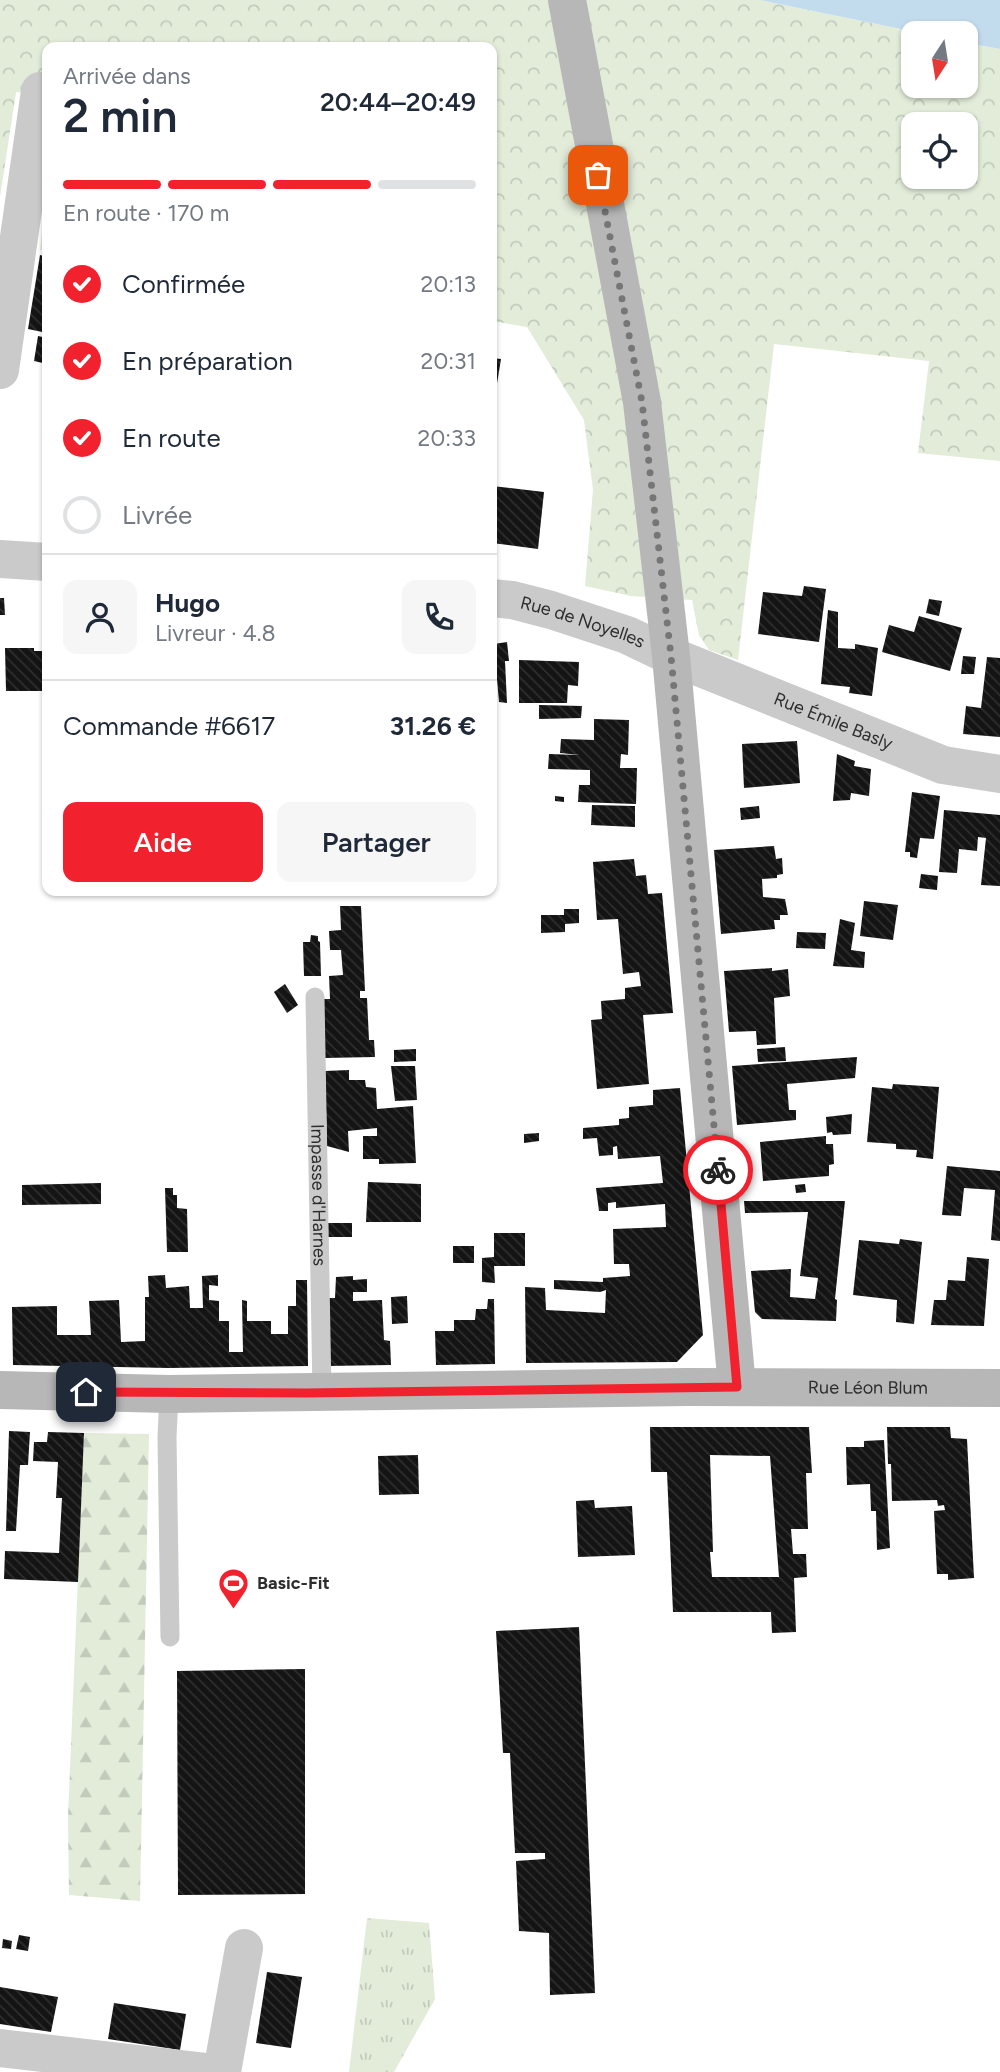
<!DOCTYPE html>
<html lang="fr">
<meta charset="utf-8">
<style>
:root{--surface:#fff;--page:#f6f6f7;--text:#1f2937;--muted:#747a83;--line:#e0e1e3;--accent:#f1212d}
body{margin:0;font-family:Figtree,sans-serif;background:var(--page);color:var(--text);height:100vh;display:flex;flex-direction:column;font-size:26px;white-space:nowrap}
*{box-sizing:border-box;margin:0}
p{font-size:23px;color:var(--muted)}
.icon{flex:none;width:38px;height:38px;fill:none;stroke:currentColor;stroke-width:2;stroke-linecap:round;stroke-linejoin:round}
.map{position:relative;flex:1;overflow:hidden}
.sheet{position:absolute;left:42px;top:42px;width:455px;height:854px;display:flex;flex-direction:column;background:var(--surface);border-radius:14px;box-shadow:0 2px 5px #0004}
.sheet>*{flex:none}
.needle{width:46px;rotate:192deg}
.tools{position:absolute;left:901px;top:21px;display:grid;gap:14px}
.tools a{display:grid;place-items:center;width:77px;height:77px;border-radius:14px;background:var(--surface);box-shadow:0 2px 5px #0004;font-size:35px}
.pin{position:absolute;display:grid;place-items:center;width:60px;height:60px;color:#fff;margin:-30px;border-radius:14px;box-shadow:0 4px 10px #0006}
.courier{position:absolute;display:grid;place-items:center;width:70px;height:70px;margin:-35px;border:5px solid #f1212d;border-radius:50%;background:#fff;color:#222;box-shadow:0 2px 9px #0007}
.overview em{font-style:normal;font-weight:600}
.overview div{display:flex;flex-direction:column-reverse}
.overview{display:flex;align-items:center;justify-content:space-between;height:119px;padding:0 21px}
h1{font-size:46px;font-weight:600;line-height:52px}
.bar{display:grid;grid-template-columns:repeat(4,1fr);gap:10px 7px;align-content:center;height:84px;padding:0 21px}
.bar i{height:9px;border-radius:5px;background:var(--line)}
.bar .on{background:var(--accent)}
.bar p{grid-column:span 4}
.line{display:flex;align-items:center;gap:18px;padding:0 21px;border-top:2px solid var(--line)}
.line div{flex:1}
.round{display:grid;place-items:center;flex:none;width:74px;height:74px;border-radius:14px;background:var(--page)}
ol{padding:0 21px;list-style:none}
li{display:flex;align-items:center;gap:21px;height:77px}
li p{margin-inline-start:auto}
li .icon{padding:7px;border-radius:50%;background:var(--accent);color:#fff;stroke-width:4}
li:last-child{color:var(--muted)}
li i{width:38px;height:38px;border:4px solid var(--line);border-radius:50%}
.cta{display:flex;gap:14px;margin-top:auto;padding:14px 21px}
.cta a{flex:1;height:80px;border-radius:14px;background:var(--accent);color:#fff;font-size:28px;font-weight:600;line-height:80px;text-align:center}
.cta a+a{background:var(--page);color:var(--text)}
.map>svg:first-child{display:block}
.grass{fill:url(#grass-tufts)}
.forest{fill:url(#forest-firs)}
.park{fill:url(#park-crowns);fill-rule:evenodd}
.water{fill:#c3dced}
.building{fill:url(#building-back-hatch);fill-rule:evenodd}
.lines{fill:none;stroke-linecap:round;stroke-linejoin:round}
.lane{stroke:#cacaca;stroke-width:19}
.street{stroke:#cacaca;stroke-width:38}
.secondary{stroke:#b7b7b7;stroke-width:38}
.done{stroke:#767676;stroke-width:7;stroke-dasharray:0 12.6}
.route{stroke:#f1212d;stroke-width:9}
.labels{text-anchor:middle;stroke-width:7;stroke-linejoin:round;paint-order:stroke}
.street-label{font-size:18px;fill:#2d2d2d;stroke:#fff}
.poi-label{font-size:18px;font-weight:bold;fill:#2d2d2d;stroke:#fff;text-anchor:start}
</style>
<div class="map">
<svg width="1000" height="2072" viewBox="0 0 1000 2072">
<defs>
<pattern id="grass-tufts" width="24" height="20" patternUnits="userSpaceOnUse" patternTransform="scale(1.75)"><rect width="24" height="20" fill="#e2ecd9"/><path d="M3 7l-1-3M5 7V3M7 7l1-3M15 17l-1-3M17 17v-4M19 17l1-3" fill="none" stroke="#c2cbbb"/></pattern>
<pattern id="forest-firs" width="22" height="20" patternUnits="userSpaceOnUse" patternTransform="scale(1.75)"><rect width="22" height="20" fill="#e2ecd9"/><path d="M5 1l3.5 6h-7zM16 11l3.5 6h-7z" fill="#c2cbbb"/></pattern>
<pattern id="park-crowns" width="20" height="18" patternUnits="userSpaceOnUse" patternTransform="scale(1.75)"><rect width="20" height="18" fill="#e2ecd9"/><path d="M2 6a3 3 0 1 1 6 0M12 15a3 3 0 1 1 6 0" fill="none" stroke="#c2cbbb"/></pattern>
<pattern id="building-back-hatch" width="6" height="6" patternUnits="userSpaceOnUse" patternTransform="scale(1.75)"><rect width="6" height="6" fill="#141414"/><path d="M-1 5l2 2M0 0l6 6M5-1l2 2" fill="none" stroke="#2e2e2e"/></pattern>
</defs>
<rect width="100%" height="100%" fill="#fff"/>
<polygon class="grass" points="367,1918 429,1923 435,1999 394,2072 349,2072"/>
<polygon class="forest" points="84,1433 149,1434 140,1901 69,1895 68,1817"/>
<g class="park">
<path d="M0 0H760L920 33H914V86H966V43L1000 49V461L918 453 929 361 774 344 738 660 709 650 699 635 692 600 631 596 585 586 593 490 584 420 527 327 492 321V47H47V94L16 92 0 197ZM914 124H966V177H914Z"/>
<polygon points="47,189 47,251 40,250"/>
</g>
<polygon class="water" points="760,0 1000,0 1000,49 966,43 966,33 920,33"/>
<g class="building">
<polygon points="40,255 47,257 47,333 28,329"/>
<polygon points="38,336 47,338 47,364 34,361"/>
<polygon points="492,358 501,359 493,408 492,408"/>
<polygon points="492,486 544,492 538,549 492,543"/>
<polygon points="804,586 826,589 819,642 758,634 763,592 802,596"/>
<polygon points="0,598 4,598 5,615 0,615"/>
<polygon points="929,599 942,601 939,616 926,613"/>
<polygon points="828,610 838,612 838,648 855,649 855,644 878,648 872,696 849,693 850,687 821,684"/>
<polygon points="919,616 962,628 950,671 882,652 889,625 914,632"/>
<polygon points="507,642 509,661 505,661 507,703 499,702 494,644"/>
<polygon points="5,648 34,648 34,651 47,651 47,691 6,691"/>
<polygon points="963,656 976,657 974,674 961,674"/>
<polygon points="987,657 1000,658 1000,737 963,734 966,706 981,708"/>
<polygon points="519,660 579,662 578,686 568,685 567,703 519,703"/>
<polygon points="539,705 582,706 581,718 539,719"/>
<polygon points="594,719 629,720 628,755 621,754 620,768 637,768 636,804 578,802 579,785 590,785 590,770 548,769 549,754 580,755 560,753 561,739 594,740"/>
<polygon points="797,741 800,783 744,788 742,744"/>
<polygon points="837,754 855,761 854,766 871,769 869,796 851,793 850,800 833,801"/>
<polygon points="912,792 940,796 934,839 920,838 917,858 910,857 910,852 905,852"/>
<polygon points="555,796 564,797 564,802 555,801"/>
<polygon points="592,805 635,806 635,827 591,825"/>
<polygon points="759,806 760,818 741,820 740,808"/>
<polygon points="944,810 1000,815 1000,886 981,885 986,838 978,837 977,851 959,849 957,873 939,872"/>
<polygon points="774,846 776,859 782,858 783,874 777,875 777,878 762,879 763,897 785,899 788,915 780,915 780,920 774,920 775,929 721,934 714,850"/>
<polygon points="634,859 636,876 646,875 648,894 662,893 673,1013 643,1015 649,1084 597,1089 591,1020 602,1019 601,1001 625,999 625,988 641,986 639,972 623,974 618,919 597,920 593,862"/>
<polygon points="921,874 938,876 937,890 919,888"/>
<polygon points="864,901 898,905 893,940 860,936"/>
<polygon points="340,906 361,906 365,991 360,991 360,998 367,998 369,1040 374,1040 375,1057 324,1058 322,999 330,999 329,976 343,975 341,950 330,950 329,931 341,930"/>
<polygon points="564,909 579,909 579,923 565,924 565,932 541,933 541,915 564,915"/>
<polygon points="840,919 855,923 851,950 865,952 864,968 833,966"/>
<polygon points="797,932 826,933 825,949 796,948"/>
<polygon points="311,935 318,936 318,941 320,942 321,976 304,976 303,942 310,942"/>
<polygon points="772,968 772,971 788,969 790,996 774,998 776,1044 757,1045 756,1031 729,1032 724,971"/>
<polygon points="285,984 298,1005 287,1013 274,992"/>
<polygon points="785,1047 786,1061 758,1062 757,1049"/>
<polygon points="416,1049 416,1061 394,1062 394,1050"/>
<polygon points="857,1057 855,1078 787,1084 789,1110 796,1110 796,1120 737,1125 732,1066"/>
<polygon points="391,1066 415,1066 417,1100 395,1101"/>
<polygon points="349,1070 349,1080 365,1080 366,1087 376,1088 377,1109 413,1106 416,1163 379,1164 379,1159 363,1159 363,1136 377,1136 377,1128 348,1131 349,1152 327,1146 325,1071"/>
<polygon points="893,1084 939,1087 933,1159 916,1157 917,1150 896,1149 896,1144 867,1142 872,1087 892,1089"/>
<polygon points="680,1088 703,1335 677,1362 526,1363 525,1287 545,1288 546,1310 605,1313 606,1290 600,1292 554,1289 554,1280 603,1282 603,1278 630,1276 629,1264 614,1264 613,1229 666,1227 665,1204 616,1208 616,1202 608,1203 608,1211 599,1211 596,1188 663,1183 660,1156 618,1159 617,1146 613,1147 613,1155 599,1156 597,1138 583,1139 583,1128 619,1125 619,1119 629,1118 629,1107 653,1105 653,1090"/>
<polygon points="852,1114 851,1134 833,1135 832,1132 827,1133 826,1117"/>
<polygon points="539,1133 539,1141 524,1143 524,1134"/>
<polygon points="826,1136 826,1144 833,1144 834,1164 829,1165 829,1176 763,1181 760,1142"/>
<polygon points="947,1166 1000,1171 1000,1241 991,1240 995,1190 964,1188 961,1216 942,1215"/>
<polygon points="368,1182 421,1184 421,1222 366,1222"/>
<polygon points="101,1183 101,1204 22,1205 22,1185"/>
<polygon points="805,1184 806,1192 796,1193 795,1185"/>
<polygon points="165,1188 173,1188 173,1195 177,1195 177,1208 187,1209 188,1252 167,1252"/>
<polygon points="744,1201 845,1201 835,1299 837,1300 836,1321 762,1319 755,1312 751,1271 791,1269 790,1297 815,1299 818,1278 800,1276 808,1212 745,1213"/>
<rect x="325" y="1223" width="27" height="14"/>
<polygon points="494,1233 525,1233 525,1266 494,1266 495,1283 482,1282 482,1258 494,1257"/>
<polygon points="900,1239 922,1242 914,1324 896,1322 897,1300 853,1295 859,1240 899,1244"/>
<rect x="453" y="1246" width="21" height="17"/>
<polygon points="967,1257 989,1259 984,1326 931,1325 934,1300 946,1300 948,1280 965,1281"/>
<polygon points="165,1275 166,1288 189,1286 190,1308 203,1308 202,1276 218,1275 218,1286 209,1285 209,1300 219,1301 219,1321 229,1321 229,1352 243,1352 242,1300 247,1301 247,1321 271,1321 271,1334 288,1334 288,1306 296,1306 296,1280 307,1280 308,1366 169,1368 13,1365 12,1307 57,1306 57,1335 91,1335 89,1301 119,1300 121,1342 145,1341 145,1297 149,1297 148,1276"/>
<polygon points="353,1276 353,1280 367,1279 367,1292 353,1292 353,1301 382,1300 384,1340 390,1341 391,1365 327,1366 327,1298 335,1298 336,1277"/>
<polygon points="407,1296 408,1323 392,1324 391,1297"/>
<polygon points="488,1299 494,1299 495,1364 436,1365 435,1331 454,1331 454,1320 475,1320 476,1309 487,1309"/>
<path d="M650 1427H809L812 1473H806L808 1529H791L793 1554H806L807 1577 794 1578 796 1632 772 1633 771 1612H673L667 1472H651ZM710 1455 770 1456 779 1577H712L710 1552H713Z"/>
<polygon points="887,1427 950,1427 951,1438 967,1439 974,1578 948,1580 948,1574 937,1574 934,1511 945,1510 944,1505 938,1506 937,1500 892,1501 891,1464 888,1464"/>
<polygon points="9,1431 30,1432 28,1465 20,1465 16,1531 6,1531"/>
<polygon points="48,1432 84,1433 78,1582 4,1579 5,1551 59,1553 62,1498 56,1498 58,1462 33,1461 34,1442 47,1442"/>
<polygon points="884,1440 890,1548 877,1550 876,1511 871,1511 870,1484 847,1485 846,1447 864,1447 864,1441"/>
<polygon points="418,1455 419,1494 379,1495 378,1456"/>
<polygon points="594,1500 595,1508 632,1506 635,1555 578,1557 576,1501"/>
<polygon points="579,1627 595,1993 550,1995 549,1933 519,1931 516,1861 545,1859 545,1853 515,1853 510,1753 503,1753 496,1631"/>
<polygon points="305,1669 305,1894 178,1895 177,1671"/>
<polygon points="19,1935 30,1937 28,1951 16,1949"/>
<polygon points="3,1939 12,1941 11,1949 2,1948"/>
<polygon points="267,1972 302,1977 291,2048 256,2043"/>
<polygon points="0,1987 58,1997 51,2032 0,2024"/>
<polygon points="114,2003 186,2014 180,2050 108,2039"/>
</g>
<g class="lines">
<g class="lane">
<path id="s1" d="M315 997 322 1393"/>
<polyline points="169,1394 167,1437 170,1637"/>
</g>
<g class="street">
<polyline points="0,370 40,91"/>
<polyline points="0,559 47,562"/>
<path id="s2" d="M492 598 512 600 551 610 627 635 671 656 943 765 1000 774"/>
<polyline points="0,2048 207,2072"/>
<polyline points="222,2072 244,1948"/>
</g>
<g class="secondary">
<polyline points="567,0 642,402 671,656 737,1387"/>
<path id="s3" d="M0 1390 169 1394 687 1387 1000 1388"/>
</g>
</g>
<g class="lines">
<polyline class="done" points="598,175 642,402 671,656 718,1170"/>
<polyline class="route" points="86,1392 306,1393 737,1387 718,1170"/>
</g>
<defs>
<symbol id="stadium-pin" viewBox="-11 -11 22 30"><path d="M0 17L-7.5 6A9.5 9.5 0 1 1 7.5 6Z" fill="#f1212d" stroke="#fff"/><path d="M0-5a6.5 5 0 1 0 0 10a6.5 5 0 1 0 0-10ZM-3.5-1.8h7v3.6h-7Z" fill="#fff"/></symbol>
</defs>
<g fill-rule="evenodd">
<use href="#stadium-pin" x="216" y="1566" width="35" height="47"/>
</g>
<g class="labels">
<g class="street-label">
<text dy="6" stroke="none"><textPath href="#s2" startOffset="94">Rue de Noyelles</textPath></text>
<text dy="6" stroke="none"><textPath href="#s2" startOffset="364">Rue Émile Basly</textPath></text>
<text dy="6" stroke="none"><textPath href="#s1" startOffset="198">Impasse d'Harnes</textPath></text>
<text dy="6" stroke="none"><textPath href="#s3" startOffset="868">Rue Léon Blum</textPath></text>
</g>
<g class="poi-label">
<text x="257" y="1589">Basic-Fit</text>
</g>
</g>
</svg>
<div class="tools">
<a><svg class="needle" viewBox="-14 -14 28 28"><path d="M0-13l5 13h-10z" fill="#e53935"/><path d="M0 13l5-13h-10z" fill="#747a83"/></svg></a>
<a><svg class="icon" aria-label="locate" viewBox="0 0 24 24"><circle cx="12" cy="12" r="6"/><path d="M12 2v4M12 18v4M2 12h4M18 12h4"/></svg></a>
</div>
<div class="pin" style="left:598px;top:175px;background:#ea580c"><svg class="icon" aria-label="bag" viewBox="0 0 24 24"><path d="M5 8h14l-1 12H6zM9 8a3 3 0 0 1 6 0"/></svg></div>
<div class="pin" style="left:86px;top:1392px;background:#1f2937"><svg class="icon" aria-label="home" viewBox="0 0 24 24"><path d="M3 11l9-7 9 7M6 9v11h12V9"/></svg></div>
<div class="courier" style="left:718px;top:1170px"><svg class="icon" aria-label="bike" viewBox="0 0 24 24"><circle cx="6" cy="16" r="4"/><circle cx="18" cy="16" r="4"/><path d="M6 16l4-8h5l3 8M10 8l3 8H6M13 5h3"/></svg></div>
<section class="sheet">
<div class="overview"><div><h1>2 min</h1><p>Arrivée dans</p></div><em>20:44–20:49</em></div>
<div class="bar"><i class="on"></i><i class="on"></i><i class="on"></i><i></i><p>En route · 170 m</p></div>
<ol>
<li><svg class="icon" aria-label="check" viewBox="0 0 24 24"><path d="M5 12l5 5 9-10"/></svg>Confirmée<p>20:13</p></li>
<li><svg class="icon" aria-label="check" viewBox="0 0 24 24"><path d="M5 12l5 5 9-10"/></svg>En préparation<p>20:31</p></li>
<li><svg class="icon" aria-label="check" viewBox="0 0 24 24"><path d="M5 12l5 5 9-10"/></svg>En route<p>20:33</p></li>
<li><i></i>Livrée</li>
</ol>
<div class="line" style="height:126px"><a class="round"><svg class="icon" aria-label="person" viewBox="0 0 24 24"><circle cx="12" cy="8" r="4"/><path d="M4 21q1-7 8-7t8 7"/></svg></a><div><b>Hugo</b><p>Livreur · 4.8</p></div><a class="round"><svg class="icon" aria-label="phone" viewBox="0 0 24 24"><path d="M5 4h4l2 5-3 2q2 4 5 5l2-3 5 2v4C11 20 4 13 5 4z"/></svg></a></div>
<div class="line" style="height:91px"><div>Commande #6617</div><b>31.26 €</b></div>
<div class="cta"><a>Aide</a><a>Partager</a></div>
</section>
</div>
